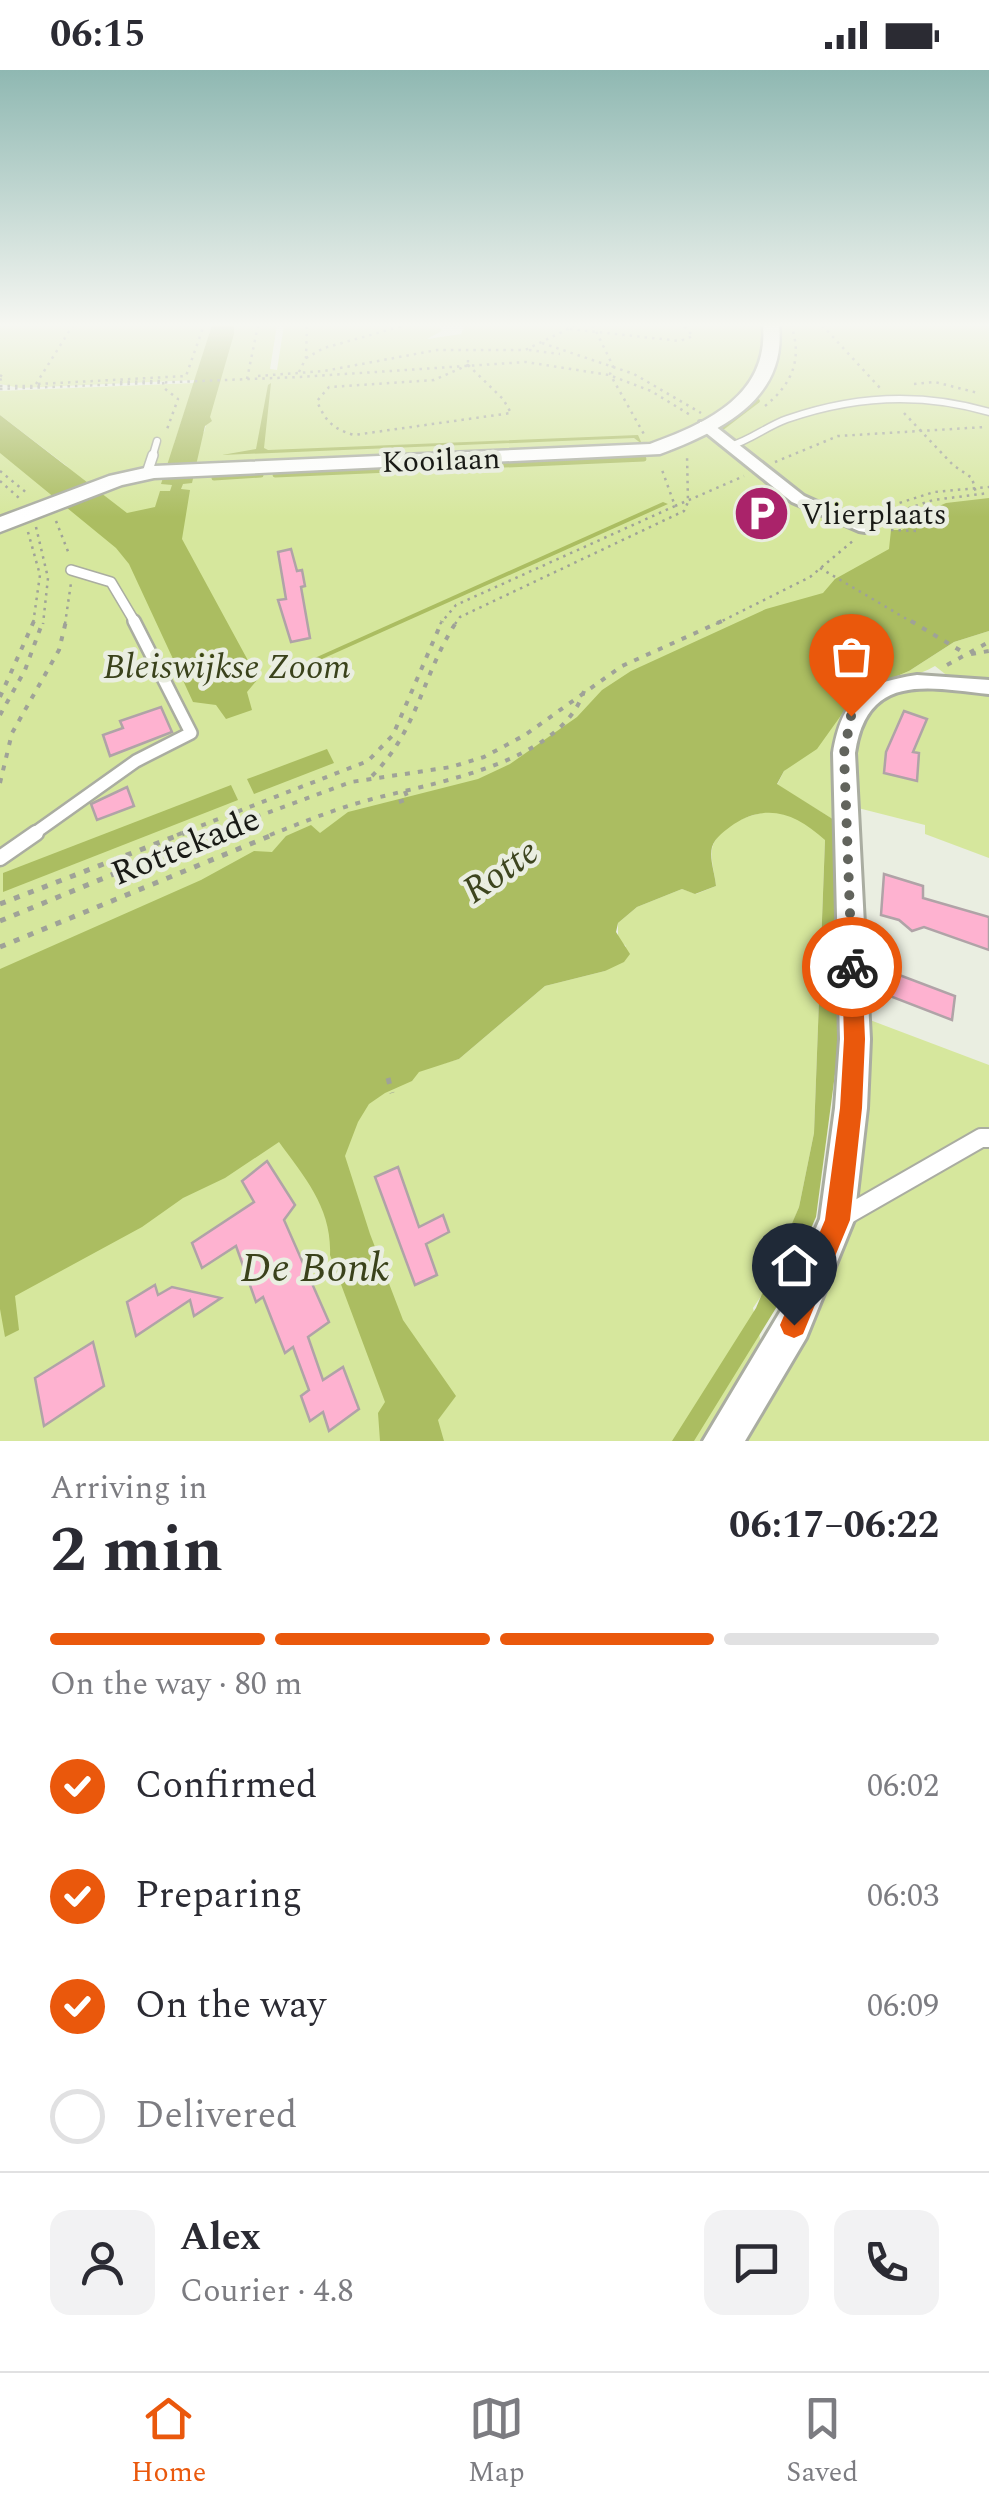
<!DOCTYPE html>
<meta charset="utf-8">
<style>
:root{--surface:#fff;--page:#f2f2f3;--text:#2b2b33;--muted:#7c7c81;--line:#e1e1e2;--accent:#ea580c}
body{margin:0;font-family:Spectral,serif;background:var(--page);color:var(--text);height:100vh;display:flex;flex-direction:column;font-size:38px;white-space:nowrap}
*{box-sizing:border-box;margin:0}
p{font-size:32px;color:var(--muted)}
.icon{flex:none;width:55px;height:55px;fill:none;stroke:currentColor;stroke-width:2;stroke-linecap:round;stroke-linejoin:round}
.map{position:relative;height:1371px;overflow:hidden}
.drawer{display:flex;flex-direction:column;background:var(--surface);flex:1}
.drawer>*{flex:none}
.pin{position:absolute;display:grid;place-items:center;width:85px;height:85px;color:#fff;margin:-102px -42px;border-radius:50% 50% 50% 0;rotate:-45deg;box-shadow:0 0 10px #0007}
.pin .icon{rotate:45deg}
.courier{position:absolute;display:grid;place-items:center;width:100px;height:100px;margin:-50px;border:8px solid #ea580c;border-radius:50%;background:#fff;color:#222;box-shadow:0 2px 12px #0007}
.headline em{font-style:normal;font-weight:700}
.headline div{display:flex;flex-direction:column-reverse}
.headline{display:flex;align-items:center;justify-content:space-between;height:170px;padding:0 50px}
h1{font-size:65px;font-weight:700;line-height:75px}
.bar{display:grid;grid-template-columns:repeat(4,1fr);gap:15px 10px;align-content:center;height:120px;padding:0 50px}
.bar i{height:12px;border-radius:8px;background:var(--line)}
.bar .on{background:var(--accent)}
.bar p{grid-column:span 4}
.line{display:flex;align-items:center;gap:25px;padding:0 50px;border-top:2px solid var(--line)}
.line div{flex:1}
.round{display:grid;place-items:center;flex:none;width:105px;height:105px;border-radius:20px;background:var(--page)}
ol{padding:0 50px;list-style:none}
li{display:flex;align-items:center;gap:30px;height:110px}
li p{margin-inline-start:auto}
li .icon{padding:10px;border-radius:50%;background:var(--accent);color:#fff;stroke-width:4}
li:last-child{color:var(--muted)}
li i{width:55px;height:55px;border:5px solid var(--line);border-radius:50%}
.status{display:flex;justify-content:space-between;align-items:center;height:70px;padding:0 50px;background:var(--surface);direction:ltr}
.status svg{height:28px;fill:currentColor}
.menu{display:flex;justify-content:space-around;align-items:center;height:140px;border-top:2px solid var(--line);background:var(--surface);font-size:28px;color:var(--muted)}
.menu a{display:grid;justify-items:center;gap:5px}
.menu .on{color:var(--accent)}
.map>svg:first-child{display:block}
.green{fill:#d6e79d}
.water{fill:#abbd61}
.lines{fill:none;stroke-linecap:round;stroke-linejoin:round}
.stream-far1{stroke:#abbd61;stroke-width:4}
.stream{stroke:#abbd61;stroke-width:5}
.building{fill:#feb2d0;stroke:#b0a3a7;stroke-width:2.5}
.lane-far4-casing{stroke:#aaada1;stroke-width:9}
.lane-far3-casing{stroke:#aaada1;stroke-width:12}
.lane-far2-casing{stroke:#aaada1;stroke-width:16}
.lane-far1-casing{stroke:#aaada1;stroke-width:19}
.lane-casing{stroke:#aaada1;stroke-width:22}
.street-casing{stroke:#aaada1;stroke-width:6}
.secondary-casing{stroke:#aaada1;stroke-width:5}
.path-far2{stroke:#9fa298;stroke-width:2.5;stroke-dasharray:2.5 5;stroke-linecap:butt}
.path-far1{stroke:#9fa298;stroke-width:4;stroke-dasharray:5 8;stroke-linecap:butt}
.path{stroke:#9fa298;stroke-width:5;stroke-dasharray:6 9;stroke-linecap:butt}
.lane-far4{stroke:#fff;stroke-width:6}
.lane-far3{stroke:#fff;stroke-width:9}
.lane-far2{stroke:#fff;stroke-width:11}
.lane-far1{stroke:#fff;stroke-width:14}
.lane{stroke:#fff;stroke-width:18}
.street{fill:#fff;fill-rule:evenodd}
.secondary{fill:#fff;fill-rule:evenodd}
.route{fill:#ea580c}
.done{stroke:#62645d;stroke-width:10;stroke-dasharray:0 18}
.labels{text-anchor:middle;stroke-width:9;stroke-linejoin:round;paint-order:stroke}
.far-street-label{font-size:30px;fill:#191a16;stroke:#eaeee1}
.far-poi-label{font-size:30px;fill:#191a16;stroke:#eaeee1;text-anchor:start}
.park-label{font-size:35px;font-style:italic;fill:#3a421b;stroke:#eaeee1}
.street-label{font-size:35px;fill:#191a16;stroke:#eaeee1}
.water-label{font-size:38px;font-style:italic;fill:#3d451e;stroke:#eaeee1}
.near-park-label{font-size:42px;font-style:italic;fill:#3a421b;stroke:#eaeee1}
</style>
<div class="status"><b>06:15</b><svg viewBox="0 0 49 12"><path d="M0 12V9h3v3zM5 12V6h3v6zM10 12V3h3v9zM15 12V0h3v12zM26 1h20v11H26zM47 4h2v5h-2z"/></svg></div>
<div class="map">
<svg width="989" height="1371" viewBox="0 0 989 1371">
<rect width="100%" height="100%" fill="#eaeee1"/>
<g class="green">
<polygon points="0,255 212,255 195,310 20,318 0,314"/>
<polygon points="234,255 277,255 270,299 277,300 284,255 438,255 442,261 427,269 461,264 465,255 989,255 989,441 535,714 0,943 0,365 68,397 0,345 0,321 194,313 174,374 204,362"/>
<path d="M989 561V611L949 607 935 596C917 607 895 609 875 617 823 640 836 706 839 753L777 715 784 701 828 659 857 623 909 601 954 572Z"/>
<polygon points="906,618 989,623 989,788 925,764 925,755 858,738 851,694 868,633"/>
<path d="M776 741 802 749 825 769 814 1063 799 1137 766 1219 753 1238 764 1285 701 1371H0V1121L459 989 545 916 605 901 626 876 618 870V853L637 837 682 819 696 824 716 816C715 804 709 786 713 775 722 752 755 742 776 741Z"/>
<polygon points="862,947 989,995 989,1371 741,1371 799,1269"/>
</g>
<g class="water">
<polygon points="212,255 234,255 234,264 210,347 212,351 205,356 192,413 183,414 181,419 190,420 182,469 258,609 247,622 252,640 226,649 216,635 193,632 129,494 116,478 0,383 0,345 127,443 155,437 160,421 170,421 172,415 161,414"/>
<polygon points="271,313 264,378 268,380 638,365 642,374 634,368 222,385 256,379 268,315"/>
<path d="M989 428V561L954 572 909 601 857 623 817 679 784 701 777 714 839 753 834 821 839 974 816 1147 776 1238 694 1371H672L756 1238 799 1137 814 1063 825 770C797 745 769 732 734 754 726 760 715 767 712 777 709 788 715 804 716 816L695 824 682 819 637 837 618 853 616 862 630 884 624 892 605 901 545 916 459 989 419 1002 412 1011 385 1023 369 1034 358 1052 345 1086 370 1164 403 1250 456 1326 438 1350 444 1371H380L378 1343 385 1332 330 1185C332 1138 305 1108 279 1072L225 1108 183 1128 142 1157 15 1226 19 1260 5 1267 0 1239V899L201 810 254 781 272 782 286 766 311 755 320 763 348 742 478 709 510 694 577 647 602 620 631 601 766 539 823 523 835 509 889 479 891 460H902L923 443 946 433Z"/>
<polygon points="663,432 668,434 313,593 308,591"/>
<polygon points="327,679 334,693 254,724 247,709"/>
<polygon points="231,715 238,730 3,822 3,803"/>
</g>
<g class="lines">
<polyline class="stream-far1" points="720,360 758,331"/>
<g class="stream">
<polyline points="275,405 644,389"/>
<polyline points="214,408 261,405"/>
</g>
</g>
<g class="building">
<polygon points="291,479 297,501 302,500 305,516 301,517 310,568 291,572 278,530 286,529 278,482"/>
<polygon points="161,637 172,662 110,686 103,665 123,658 120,651"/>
<polygon points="904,641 927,649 913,682 919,683 917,711 884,703 886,682"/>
<polygon points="127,717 134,736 97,750 91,734"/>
<polygon points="884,804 923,816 923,828 989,847 989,880 924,857 912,861 899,850 881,845"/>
<polygon points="886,900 955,926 952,950 882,923"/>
<polygon points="267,1091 295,1135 284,1150 329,1252 308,1267 323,1310 343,1297 359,1339 329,1361 323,1342 310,1351 301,1326 309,1320 293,1277 285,1283 263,1227 256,1232 236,1176 202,1198 192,1173 254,1132 242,1111"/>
<polygon points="398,1097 419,1157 443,1145 449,1162 426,1174 437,1205 415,1215 375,1107"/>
<polygon points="155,1215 158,1225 172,1217 221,1228 194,1246 190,1230 136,1266 127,1232"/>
<polygon points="93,1272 104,1316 44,1356 35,1308"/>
</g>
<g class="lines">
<defs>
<g id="lane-far4">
<path d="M730 376C751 370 767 356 787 349 853 326 922 322 989 342"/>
<polyline points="152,388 157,371"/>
</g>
<g id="lane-far3">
<polyline points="147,403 153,385"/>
<polyline points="71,500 111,512 136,554"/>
</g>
<polyline id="lane-far2" points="32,765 136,691 191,663 134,551"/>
<polyline id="lane-far1" points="0,788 36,763"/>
<polyline id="lane" points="845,1146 981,1068 989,1068"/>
<g id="street">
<polygon points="700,352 710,352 804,426 873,457 865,462 859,461 792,432 700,358"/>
<path d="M917 605 989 610V624C926 617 867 603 855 683L870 969 867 1038 854 1150 806 1268 745 1371H703L780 1242 820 1149 835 1038 840 969 833 683C842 628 863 613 917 605Z"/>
</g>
<path id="secondary" d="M763 255H779C787 330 720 361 660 384L154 408 122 415 0 462V447L109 406 154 396 650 374C708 353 769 325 763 255Z"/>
</defs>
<use href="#lane-far4" class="lane-far4-casing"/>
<use href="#lane-far3" class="lane-far3-casing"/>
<use href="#lane-far2" class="lane-far2-casing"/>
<use href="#lane-far1" class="lane-far1-casing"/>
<use href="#lane" class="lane-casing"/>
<use href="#street" class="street-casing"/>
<use href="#secondary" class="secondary-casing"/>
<g class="path-far2">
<polyline points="593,255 613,296 610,304 645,366"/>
<polyline points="822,255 880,318"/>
<polyline points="570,259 680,271 693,266 683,255"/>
<polyline points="542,273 634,304 701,343"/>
<polyline points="529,280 560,284"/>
<polyline points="306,288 324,278 406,255"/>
<polyline points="468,290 468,295"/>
<path d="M468 295 503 329 511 343 354 365C333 359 325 351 317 331L329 317 434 310Z"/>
<polyline points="299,302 306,288 307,255"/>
<polyline points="0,305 4,308 0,310"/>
<polyline points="258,306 324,301 437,280 525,280 576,255"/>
<polyline points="247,309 258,255"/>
<polyline points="120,312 160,311"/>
<polyline points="163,312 164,318 178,329 166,362"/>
<polyline points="36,314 73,255"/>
<polyline points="38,314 186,306 204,255"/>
<polyline points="914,314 935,312 978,323"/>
<polyline points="0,316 40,316"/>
<polyline points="0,319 300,307 526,292 609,305 651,321 692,346"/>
<path d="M765 336C792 314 803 289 791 255"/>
<polyline points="904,343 953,395 972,408 976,423"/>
<polyline points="775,392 838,366 985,357"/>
<polyline points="0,401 28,424"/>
<polyline points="0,411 19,428"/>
<polyline points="675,436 744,406"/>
<polyline points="871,442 934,422 989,417"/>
<polyline points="880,448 933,430 989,423"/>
<polyline points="56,451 69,484"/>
<polyline points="36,457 48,508 43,554"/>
<polyline points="891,460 918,461"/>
<polyline points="28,462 40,505 33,554"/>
<polyline points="820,498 915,554"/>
<polyline points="65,554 71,513"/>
<polyline points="440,554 456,535 675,436 661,397"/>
<polyline points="455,554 460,547 684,441 688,432 687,385"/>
<polyline points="716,554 810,507 854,470"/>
</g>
<g class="path-far1">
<polyline points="911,551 966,584"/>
<polyline points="971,584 989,581"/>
<polyline points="947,595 989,572"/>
<polyline points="0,627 34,551"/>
<polyline points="0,645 25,600 43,551"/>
<path d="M372 706C419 659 422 604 457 551"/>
<polyline points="0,713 12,663 59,580 66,551"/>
<polyline points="399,732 408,729 404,719"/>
<polyline points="177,765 368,691 393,665 442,551"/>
<polyline points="207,765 351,712 451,697 484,687 525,665 622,596 722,551"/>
<path d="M270 765C301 753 332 740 365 731 429 713 560 695 584 621"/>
</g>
<g class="path">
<polyline points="0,834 184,763"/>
<polyline points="0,851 213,763"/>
<polyline points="0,877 277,763"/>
<polyline points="388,1008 392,1023"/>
</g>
<use href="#lane-far4" class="lane-far4"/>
<use href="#lane-far3" class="lane-far3"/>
<use href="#lane-far2" class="lane-far2"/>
<use href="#lane-far1" class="lane-far1"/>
<use href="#lane" class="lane"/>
<use href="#street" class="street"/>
<use href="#secondary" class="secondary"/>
</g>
<linearGradient id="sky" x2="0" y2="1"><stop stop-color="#8fb8b2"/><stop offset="0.57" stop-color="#f6f7f2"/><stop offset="1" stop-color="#f6f7f2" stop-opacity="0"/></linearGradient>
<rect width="989" height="447" fill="url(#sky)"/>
<polygon class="route" points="852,888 862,897 865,969 862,1038 850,1150 803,1264 794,1268 784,1264 780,1255 825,1150 840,1038 844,969 842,897"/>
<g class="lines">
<polyline class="done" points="851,646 844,683 852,897"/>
</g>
<defs>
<symbol id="parking-disc" viewBox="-11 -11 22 22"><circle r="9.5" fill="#aa236a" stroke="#eaeee1"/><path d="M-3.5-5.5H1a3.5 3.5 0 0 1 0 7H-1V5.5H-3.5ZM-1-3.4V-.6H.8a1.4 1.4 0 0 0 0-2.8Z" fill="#fff"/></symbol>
</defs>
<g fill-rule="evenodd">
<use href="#parking-disc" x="730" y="412" width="63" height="63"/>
</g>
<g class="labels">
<g class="far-street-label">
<text transform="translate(441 390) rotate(-2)" y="10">Kooilaan</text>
</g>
<g class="far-poi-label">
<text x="801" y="454">Vlierplaats</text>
</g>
<g class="park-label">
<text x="227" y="608">Bleiswijkse Zoom</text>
</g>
<g class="street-label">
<text transform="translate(185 775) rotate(-22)" y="12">Rottekade</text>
</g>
<g class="water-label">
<text transform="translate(500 800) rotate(-35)" y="13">Rotte</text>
</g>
<g class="near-park-label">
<text x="315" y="1211">De Bonk</text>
</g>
</g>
</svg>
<div class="pin" style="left:851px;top:646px;background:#ea580c"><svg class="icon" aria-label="bag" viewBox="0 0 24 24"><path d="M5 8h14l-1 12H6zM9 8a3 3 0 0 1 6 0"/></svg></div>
<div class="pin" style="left:794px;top:1255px;background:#1f2937"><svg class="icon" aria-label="home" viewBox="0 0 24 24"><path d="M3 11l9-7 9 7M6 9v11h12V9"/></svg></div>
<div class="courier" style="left:852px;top:897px"><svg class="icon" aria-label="bike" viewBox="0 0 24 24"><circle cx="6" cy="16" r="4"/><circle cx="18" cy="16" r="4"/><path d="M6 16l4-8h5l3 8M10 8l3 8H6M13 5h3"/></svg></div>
</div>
<section class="drawer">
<div class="headline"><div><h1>2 min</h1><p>Arriving in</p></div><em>06:17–06:22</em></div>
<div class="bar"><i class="on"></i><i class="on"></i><i class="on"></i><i></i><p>On the way · 80 m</p></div>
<ol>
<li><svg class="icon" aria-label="check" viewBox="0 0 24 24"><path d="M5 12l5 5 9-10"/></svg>Confirmed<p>06:02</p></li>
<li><svg class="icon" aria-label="check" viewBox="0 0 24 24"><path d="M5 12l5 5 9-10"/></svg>Preparing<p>06:03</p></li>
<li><svg class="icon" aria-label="check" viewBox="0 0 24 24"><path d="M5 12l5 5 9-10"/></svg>On the way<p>06:09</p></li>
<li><i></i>Delivered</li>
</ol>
<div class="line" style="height:180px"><a class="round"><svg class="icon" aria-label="person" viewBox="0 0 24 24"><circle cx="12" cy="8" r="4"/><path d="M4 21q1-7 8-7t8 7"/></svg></a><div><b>Alex</b><p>Courier · 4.8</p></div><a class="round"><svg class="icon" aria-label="chat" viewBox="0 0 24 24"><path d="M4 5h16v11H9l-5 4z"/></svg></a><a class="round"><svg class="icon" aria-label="phone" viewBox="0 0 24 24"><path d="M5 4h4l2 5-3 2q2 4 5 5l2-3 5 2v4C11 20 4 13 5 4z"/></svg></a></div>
</section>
<nav class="menu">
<a class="on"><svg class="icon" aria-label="home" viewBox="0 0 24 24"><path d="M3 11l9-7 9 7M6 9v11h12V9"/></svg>Home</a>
<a><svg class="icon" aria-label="map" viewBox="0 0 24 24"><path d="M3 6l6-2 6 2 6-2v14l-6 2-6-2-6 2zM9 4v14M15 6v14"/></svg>Map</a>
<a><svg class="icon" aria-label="saved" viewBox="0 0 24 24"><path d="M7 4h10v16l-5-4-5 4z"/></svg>Saved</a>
</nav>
